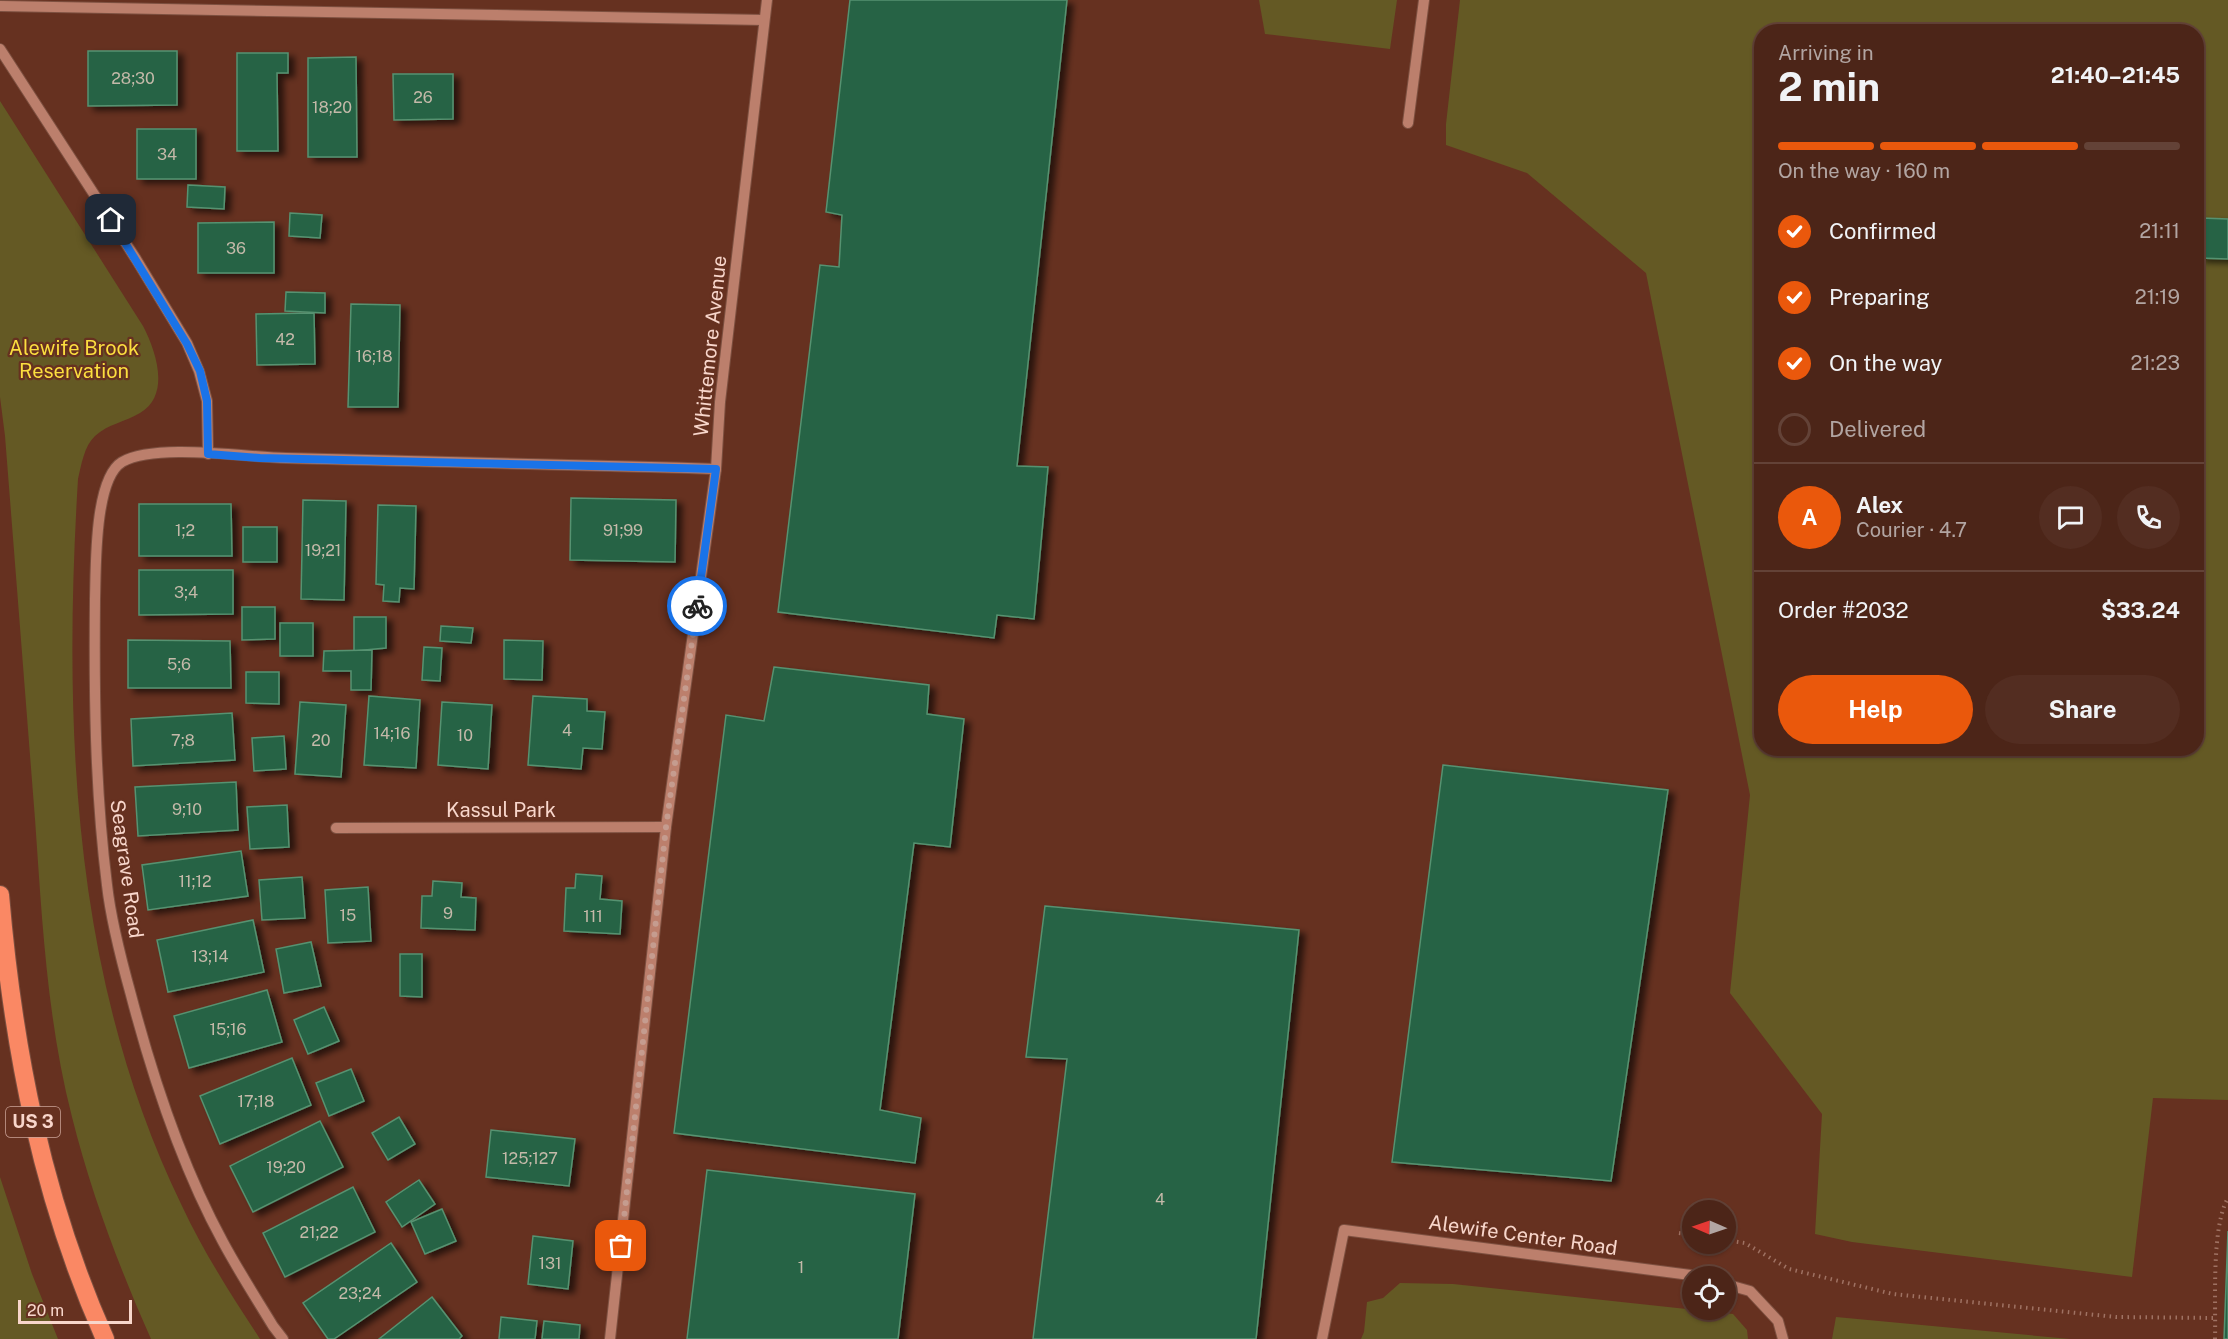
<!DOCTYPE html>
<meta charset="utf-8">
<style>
:root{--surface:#4c2518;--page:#532d21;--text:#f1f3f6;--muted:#b2a5a2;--line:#634237;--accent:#ea580c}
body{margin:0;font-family:"Public Sans",sans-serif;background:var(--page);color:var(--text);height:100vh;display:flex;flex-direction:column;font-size:22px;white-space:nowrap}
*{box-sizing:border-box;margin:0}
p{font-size:20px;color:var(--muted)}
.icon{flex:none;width:33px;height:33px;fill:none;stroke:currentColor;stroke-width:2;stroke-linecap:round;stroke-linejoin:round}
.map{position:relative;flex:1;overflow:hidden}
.drawer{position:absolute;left:1754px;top:24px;width:450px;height:732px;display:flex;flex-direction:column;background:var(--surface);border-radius:24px;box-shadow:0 2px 4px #0004,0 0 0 2px var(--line)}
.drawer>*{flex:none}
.needle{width:39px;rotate:272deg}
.buttons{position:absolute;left:1682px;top:1200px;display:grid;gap:12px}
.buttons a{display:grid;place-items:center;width:54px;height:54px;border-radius:50%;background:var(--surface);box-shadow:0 2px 4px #0004,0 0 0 2px var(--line);font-size:30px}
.scale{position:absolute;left:18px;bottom:15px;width:114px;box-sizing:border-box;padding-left:6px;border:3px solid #f8d6cb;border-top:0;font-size:16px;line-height:21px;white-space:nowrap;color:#f8d6cb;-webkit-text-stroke:4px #663120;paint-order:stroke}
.pin{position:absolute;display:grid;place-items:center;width:51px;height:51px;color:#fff;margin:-26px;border-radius:12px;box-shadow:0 3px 9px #0006}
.courier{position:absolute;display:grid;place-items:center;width:60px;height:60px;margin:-30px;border:4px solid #1a73e8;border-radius:50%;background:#fff;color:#222;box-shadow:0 2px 8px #0007}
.head em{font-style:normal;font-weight:700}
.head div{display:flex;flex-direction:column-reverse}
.head{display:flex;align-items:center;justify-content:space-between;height:102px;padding:0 24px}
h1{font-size:39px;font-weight:700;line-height:45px}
.bar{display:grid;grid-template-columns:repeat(4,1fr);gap:9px 6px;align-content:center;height:72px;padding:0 24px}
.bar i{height:8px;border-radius:4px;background:var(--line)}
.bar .on{background:var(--accent)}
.bar p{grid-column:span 4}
.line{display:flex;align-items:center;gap:15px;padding:0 24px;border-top:2px solid var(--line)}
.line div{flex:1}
.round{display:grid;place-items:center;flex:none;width:63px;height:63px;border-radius:32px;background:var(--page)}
ol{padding:0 24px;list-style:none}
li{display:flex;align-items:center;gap:18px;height:66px}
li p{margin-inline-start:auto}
li .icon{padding:6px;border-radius:50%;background:var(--accent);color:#fff;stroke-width:4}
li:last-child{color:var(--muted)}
li i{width:33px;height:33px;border:3px solid var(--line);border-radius:50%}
.action{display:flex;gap:12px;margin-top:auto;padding:12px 24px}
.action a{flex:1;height:69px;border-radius:36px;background:var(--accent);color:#fff;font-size:24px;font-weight:700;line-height:69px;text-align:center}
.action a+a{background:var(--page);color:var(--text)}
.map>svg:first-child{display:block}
.green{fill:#645924;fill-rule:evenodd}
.building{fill:#266344;stroke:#569271;stroke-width:1.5;filter:url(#shadow)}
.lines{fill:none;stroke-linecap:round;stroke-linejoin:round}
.minor-casing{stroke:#7d5040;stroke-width:12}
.highway-casing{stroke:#7d5040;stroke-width:20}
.path{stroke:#9f7263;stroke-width:4;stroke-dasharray:1.5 4.5;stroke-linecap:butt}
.minor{stroke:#bc7f6c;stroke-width:10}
.highway{stroke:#fa8864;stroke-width:18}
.done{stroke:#c59c8f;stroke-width:6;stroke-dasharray:0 10.8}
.route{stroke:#1a73e8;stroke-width:8}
.labels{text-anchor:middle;stroke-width:4.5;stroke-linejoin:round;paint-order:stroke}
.number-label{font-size:16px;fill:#c4b9a9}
.shield{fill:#663120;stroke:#cca498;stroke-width:1.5}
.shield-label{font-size:18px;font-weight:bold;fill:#f8d6cb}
.street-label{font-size:20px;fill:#f8d6cb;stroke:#663120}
.park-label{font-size:20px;fill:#fbde3f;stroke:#663120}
</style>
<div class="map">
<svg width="2228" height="1339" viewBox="0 0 2228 1339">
<defs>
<filter id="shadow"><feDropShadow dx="6" dy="4" stdDeviation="3" flood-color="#0009"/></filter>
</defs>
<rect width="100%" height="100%" fill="#663120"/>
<g class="green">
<polygon points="1259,0 1397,0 1390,49 1265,34"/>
<path d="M1460 0H2228V1100L2153 1098 2132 1277 1852 1242 1815 1234 1822 1114 1730 993 1750 795 1646 273 1527 173 1446 145V124ZM1761 32H2196V748H1761Z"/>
<path d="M0 101 143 326C156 351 171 395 140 413 125 422 108 424 95 436 84 446 81 466 78 479 63 726 72 980 182 1206 204 1253 232 1296 260 1339H151C119 1267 91 1193 72 1117 47 1020 42 918 35 819 25 691 15 563 5 436L0 397Z"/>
<polygon points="0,1177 32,1274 58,1339 0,1339"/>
<polygon points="1400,1283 1453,1284 1733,1314 1747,1330 1748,1339 1361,1339 1364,1332 1367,1302 1383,1298"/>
<polygon points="1836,1317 2070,1339 1832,1339"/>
</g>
<g class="building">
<polygon points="850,0 1067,0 1017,466 1048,467 1034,619 997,615 994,638 778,612 820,265 839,267 842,215 826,212"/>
<polygon points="88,51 177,51 177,105 88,106"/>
<polygon points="237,53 288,53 288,73 277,73 278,151 237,151"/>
<polygon points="356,57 357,157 308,157 308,58"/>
<polygon points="393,74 453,74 453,119 394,120"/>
<rect x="137" y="129" width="59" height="50"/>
<polygon points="188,185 225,187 224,209 187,207"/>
<polygon points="290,213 322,215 320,238 289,236"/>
<polygon points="2200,218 2228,219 2228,259 2199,258"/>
<polygon points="274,222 274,273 198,273 198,223"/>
<polygon points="286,292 325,293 325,313 285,311"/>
<polygon points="351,304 400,305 398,407 348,407"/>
<polygon points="314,313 315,364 257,365 256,314"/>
<polygon points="571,498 676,500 675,562 570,560"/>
<polygon points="303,500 346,501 344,600 301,599"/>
<polygon points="139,504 231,504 232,556 139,556"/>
<polygon points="378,505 416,506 414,589 400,588 399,602 383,601 384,585 376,584"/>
<rect x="243" y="527" width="34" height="35"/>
<polygon points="139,570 233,570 233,614 139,615"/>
<polygon points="242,607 275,607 275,639 242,640"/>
<polygon points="354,617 386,617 386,648 354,651"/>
<rect x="280" y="623" width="33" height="33"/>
<polygon points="441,626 473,628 471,643 440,641"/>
<polygon points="128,640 230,641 231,688 128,688"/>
<polygon points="504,640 543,641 542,680 504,679"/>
<polygon points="424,647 442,648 440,681 422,680"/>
<polygon points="372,650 371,690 351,690 351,671 323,671 324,651"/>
<polygon points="774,667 929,685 927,714 964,719 950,847 914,843 880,1110 921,1118 915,1163 674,1133 726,715 764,721"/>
<polygon points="246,672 279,672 279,704 246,703"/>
<polygon points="369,696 420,700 416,768 364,765"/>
<polygon points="533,696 587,699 587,711 605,712 602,749 583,748 581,769 528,765"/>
<polygon points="300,702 346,705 341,777 295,774"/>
<polygon points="442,702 492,705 488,769 438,765"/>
<polygon points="232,713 235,760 133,766 131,719"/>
<polygon points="284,736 286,769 254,771 252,738"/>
<polygon points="1443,765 1668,790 1611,1181 1392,1162"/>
<polygon points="236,782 238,830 138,836 135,787"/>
<polygon points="287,805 289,847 250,849 247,807"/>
<polygon points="241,851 248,896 148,910 142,865"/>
<polygon points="576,874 602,876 600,899 622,901 620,934 564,931 566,888 575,888"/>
<polygon points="302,877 305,918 262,920 259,880"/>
<polygon points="433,881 462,883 461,897 476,898 475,930 421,928 422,896 432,896"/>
<polygon points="368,887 371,941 328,943 325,890"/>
<polygon points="1045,906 1299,930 1256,1339 1033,1339 1067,1059 1026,1057"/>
<polygon points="253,920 264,972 168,992 157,940"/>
<polygon points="311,942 321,986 284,993 276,949"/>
<polygon points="400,954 422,954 422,997 400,996"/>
<polygon points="267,990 282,1042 189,1068 174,1016"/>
<polygon points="324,1007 339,1041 308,1054 294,1020"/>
<polygon points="292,1058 311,1105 220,1144 200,1096"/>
<polygon points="351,1069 364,1101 329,1116 316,1083"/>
<polygon points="399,1117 415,1144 388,1160 372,1133"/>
<polygon points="320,1121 343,1167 253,1212 230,1166"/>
<polygon points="491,1130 575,1139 569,1186 486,1177"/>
<polygon points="707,1170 915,1194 898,1339 687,1339"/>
<polygon points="419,1180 435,1204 402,1227 386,1202"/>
<polygon points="353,1187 375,1232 285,1277 263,1233"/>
<polygon points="442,1209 456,1241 425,1254 411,1222"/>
<polygon points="2228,1231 2228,1339 2224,1339"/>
<polygon points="533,1236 573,1241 568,1289 528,1284"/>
<polygon points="391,1243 417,1282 334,1339 328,1339 303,1303"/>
<polygon points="432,1297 462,1336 459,1339 379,1339"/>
<polygon points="501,1317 537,1321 535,1339 499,1339"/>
<polygon points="544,1321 580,1325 579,1339 542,1339"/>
</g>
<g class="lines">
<defs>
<g id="minor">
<polyline points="0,6 764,20"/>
<polyline points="0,49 136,259 187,343 199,371 207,401 208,454"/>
<polyline points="1408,123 1424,0"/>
<polyline points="336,828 666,827"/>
<polyline points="1725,1284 1750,1291 1778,1321 1783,1339"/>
<path d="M283 1339 273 1326C256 1298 238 1270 223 1242 181 1165 153 1079 131 995 121 959 111 921 107 885 95 789 94 694 95 599 96 568 94 479 122 462 156 443 245 457 286 458 430 462 573 464 716 469"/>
<polyline points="610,1339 666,827 716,469 720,402 767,0"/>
<polyline points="1322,1339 1344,1230 1698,1276"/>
</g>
<path id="highway" d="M0 895C13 1048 42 1198 105 1339"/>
</defs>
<use href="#minor" class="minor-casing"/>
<use href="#highway" class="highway-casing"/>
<g class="path">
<polyline points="1679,1233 1692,1235"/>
<polyline points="1725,1240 1745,1243 1789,1269 1893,1294 2116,1317 2215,1318"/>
<path d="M2215 1339C2216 1303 2211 1227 2228 1198"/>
</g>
<use href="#minor" class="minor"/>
<use href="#highway" class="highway"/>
</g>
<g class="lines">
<polyline class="done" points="621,1246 666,827 697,606"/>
<polyline class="route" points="111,220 187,344 200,371 207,401 208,454 260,458 716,469 697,606"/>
</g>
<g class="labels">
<g class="number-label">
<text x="133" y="84">28;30</text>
<text x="423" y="103">26</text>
<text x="332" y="113">18;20</text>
<text x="167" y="160">34</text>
<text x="236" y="254">36</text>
<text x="285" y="345">42</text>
<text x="374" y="362">16;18</text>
<text x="185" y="536">1;2</text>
<text x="623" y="536">91;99</text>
<text x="323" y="556">19;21</text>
<text x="186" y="598">3;4</text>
<text x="179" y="670">5;6</text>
<text x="567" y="736">4</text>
<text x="392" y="739">14;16</text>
<text x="465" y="741">10</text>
<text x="183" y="746">7;8</text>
<text x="321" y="746">20</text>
<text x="187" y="815">9;10</text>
<text x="195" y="887">11;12</text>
<text x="448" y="919">9</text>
<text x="348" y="921">15</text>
<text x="593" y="922">111</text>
<text x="210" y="962">13;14</text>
<text x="228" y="1035">15;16</text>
<text x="256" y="1107">17;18</text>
<text x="530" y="1164">125;127</text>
<text x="286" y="1173">19;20</text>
<text x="1160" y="1205">4</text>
<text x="319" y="1238">21;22</text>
<text x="550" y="1269">131</text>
<text x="801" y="1273">1</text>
<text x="360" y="1299">23;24</text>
</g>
<rect class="shield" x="6" y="1107" width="54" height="30" rx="4.5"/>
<g class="shield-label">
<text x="33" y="1128">US 3</text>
</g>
<g class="street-label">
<text transform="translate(710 346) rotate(-84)" y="7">Whittemore Avenue</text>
<text x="501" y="817">Kassul Park</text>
<text transform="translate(127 869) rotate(82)" y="7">Seagrave Road</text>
<text transform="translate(1523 1235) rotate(8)" y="7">Alewife Center Road</text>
</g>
<g class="park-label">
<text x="74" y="355">Alewife Brook<tspan x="74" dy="23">Reservation</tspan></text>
</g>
</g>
</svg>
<div class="buttons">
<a><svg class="needle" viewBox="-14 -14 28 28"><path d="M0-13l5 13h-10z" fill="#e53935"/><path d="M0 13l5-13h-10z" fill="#b2a5a2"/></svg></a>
<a><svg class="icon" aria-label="locate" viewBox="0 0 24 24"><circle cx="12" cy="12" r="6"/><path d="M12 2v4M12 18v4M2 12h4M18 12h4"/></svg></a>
</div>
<div class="scale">20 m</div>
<div class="pin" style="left:621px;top:1246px;background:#ea580c"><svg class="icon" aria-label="bag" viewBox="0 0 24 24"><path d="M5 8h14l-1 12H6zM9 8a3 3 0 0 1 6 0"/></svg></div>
<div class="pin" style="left:111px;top:220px;background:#1f2937"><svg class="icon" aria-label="home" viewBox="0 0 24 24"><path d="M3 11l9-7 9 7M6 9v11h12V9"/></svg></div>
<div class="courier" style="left:697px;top:606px"><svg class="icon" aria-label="bike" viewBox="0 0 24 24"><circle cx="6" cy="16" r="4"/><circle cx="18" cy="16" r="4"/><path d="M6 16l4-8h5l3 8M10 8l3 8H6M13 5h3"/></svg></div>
<section class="drawer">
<div class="head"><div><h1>2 min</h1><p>Arriving in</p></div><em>21:40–21:45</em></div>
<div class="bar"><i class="on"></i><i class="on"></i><i class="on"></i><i></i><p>On the way · 160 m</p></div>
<ol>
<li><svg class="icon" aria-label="check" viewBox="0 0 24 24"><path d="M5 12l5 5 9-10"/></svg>Confirmed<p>21:11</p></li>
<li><svg class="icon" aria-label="check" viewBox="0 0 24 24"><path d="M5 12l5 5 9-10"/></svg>Preparing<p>21:19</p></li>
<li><svg class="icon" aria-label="check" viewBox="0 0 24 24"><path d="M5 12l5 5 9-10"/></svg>On the way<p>21:23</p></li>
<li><i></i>Delivered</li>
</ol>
<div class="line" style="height:108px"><b class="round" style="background:var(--accent);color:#fff">A</b><div><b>Alex</b><p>Courier · 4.7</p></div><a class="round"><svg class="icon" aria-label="chat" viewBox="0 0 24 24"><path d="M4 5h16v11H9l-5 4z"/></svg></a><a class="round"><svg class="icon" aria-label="phone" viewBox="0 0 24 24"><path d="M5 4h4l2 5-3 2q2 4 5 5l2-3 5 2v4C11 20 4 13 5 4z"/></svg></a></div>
<div class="line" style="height:78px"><div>Order #2032</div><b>$33.24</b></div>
<div class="action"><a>Help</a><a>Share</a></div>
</section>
</div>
